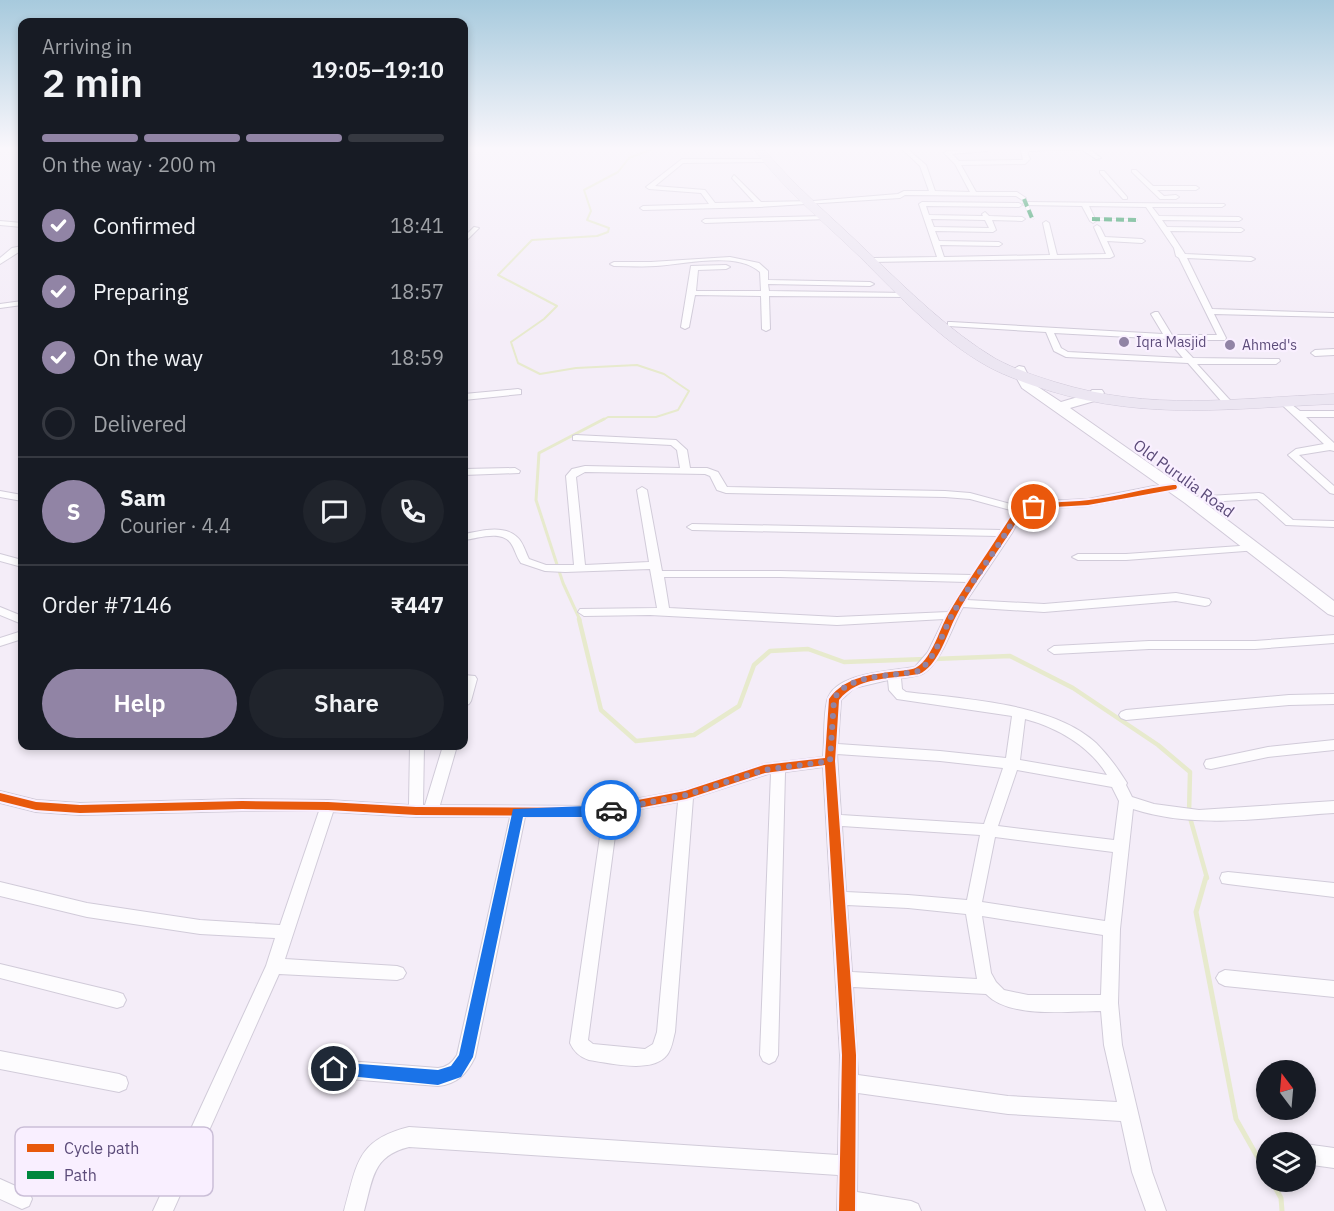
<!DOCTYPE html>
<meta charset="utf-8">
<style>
:root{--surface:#171b24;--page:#20242c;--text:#f1f3f6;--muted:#9ea1a6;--line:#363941;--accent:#9184a5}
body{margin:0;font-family:"IBM Plex Sans",sans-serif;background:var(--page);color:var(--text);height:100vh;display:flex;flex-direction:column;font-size:22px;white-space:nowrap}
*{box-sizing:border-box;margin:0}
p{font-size:20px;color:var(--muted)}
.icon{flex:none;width:33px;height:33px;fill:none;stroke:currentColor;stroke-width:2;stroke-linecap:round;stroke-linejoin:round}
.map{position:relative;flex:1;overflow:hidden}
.panel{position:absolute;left:18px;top:18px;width:450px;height:732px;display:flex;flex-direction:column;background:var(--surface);border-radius:12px;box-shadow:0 3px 9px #0003}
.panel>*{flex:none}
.needle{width:39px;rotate:344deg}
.fabs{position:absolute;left:1256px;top:1060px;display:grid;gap:12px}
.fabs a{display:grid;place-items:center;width:60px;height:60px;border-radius:50%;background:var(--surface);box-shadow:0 3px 9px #0003;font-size:30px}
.pin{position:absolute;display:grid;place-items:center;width:51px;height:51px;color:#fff;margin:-26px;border:3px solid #fff;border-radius:50%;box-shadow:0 2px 6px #0007}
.courier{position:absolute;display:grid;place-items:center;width:60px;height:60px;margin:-30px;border:4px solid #1a73e8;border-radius:50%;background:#fff;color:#222;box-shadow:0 2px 8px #0007}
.headline em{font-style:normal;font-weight:600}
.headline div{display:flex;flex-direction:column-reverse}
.headline{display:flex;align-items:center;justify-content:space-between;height:102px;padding:0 24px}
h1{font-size:39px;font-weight:600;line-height:45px}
.bar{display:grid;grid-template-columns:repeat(4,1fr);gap:9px 6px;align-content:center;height:72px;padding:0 24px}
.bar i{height:8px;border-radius:4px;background:var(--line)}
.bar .active{background:var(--accent)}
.bar p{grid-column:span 4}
.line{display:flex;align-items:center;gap:15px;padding:0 24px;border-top:2px solid var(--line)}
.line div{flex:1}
.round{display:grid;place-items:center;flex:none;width:63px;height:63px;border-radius:32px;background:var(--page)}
ol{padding:0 24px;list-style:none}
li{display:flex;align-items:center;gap:18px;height:66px}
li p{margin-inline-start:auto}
li .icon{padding:6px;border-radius:50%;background:var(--accent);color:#fff;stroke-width:4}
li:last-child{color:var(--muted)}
li i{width:33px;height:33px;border:3px solid var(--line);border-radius:50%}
.action{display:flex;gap:12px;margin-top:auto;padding:12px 24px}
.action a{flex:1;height:69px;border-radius:36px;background:var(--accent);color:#fff;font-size:24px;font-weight:600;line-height:69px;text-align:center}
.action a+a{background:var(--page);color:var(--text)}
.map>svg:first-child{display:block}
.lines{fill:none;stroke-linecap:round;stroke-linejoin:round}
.stream-far3{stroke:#e7eacd;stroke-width:2}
.stream-far2{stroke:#e7eacd;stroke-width:3}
.stream-far1{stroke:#e7eacd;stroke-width:4.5}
.stream{stroke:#e7eacd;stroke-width:5}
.pedestrian-casing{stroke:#d1cbd9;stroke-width:1}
.minor-casing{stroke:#d1cbd9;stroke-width:2}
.secondary-casing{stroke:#d1cad9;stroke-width:2}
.trunk-casing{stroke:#d1cada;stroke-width:1}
.pedestrian{fill:#fdfcfe;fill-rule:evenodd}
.minor{fill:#fdfcfe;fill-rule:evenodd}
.secondary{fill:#fdfcfe;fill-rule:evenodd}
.trunk{fill:#ece6f2;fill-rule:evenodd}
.quiet{stroke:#00873e;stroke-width:4;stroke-dasharray:8 4;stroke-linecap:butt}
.cycleway-casing{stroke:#f9efff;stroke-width:4}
.cycleway{fill:#e8590c;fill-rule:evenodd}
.route{fill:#1a73e8}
.done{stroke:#9184a5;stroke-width:6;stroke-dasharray:0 10.8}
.poi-dot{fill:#9184a5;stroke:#f9efff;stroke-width:2}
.labels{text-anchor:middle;stroke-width:4.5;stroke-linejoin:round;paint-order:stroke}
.far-poi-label{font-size:14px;fill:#5b4b79;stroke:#f9efff;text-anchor:start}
.street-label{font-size:16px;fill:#5b4b79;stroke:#f9efff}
.key{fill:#f9efff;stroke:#cabed7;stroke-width:1.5}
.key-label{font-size:16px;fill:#5b4b79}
</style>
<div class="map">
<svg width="1334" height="1211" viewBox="0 0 1334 1211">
<rect width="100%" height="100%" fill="#f4edf8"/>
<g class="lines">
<polyline class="stream-far3" points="601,421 608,417 656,417 678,410 689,391 664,374 637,365 576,368 540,374 518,363 511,342 544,319 557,306 498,275 532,240 597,236 608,232 609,228 587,220 591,211 584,190 618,172 629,158 658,147"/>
<polyline class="stream-far2" points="580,620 563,583 536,500 539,453 604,419"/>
<g class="stream-far1">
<polyline points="579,619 601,710 636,741 694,735 739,706 754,665 770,651 808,649 844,662 926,659"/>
<polyline points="934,659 1010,656 1073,688 1158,745 1190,772 1189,814 1207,878"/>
</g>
<g class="stream">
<polyline points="1206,877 1196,912 1236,1119 1266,1172"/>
<polyline points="1272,1182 1281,1198 1282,1211"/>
</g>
<defs>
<g id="pedestrian">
<polygon points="1024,198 1026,199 1034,219 1030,218 1022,199"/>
<polygon points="1092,218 1136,219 1138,220 1136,221 1090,220 1090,218"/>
</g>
<g id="minor">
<polygon points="0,147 10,147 0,149"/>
<polygon points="900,147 905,147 926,165 935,191 970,192 955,164 944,153 947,151 980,149 979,147 984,147 987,151 952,154 959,161 1023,160 1021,151 1029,147 1086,147 1101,158 1096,159 1081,149 1030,151 1027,152 1030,159 1025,164 961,165 976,192 1017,192 1026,198 1026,200 1024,201 1016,196 905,195 900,198 760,207 643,210 640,208 643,206 709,204 701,193 649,189 646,187 682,159 769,159 767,162 683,163 655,186 705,190 715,203 754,202 732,178 734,175 761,202 813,201 898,194 904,191 929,191 920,166"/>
<polygon points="1132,170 1136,170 1153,186 1196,186 1199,188 1196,190 1157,190 1164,196 1176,195 1179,197 1176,199 1160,199 1132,172"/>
<polygon points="1100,171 1104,171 1127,197 1127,199 1123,199 1100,173"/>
<path d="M922 202 1019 203 1022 205 1019 207 926 206 929 215 983 216 982 214 985 212 989 216 1022 217 1025 219 1022 221 992 220 996 230 993 232 935 231 939 241 999 242 1002 244 999 246 940 245 944 257 1050 255 1043 223 1046 221 1049 223 1057 255 1106 254 1094 227 1097 225 1100 227 1105 237 1142 239 1145 241 1142 243 1107 241 1114 256 1110 258 871 262V258H874L937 257 919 204ZM931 219 985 220 989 228 934 227Z"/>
<path d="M1026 202 1224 204 1225 205 1222 207H1152L1159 216 1239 217 1242 219 1239 221 1162 220 1167 227 1241 228 1244 230 1241 232 1170 231 1185 254 1251 257 1255 259 1251 261 1187 258 1212 309 1334 313V317L1214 314 1226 338 1225 340H1176L1193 358 1279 359 1280 361 1276 364H1197L1228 398 1230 400 1225 403 1222 402 1188 363 1066 357 1054 351 1046 332 948 326V322H951L1163 334 1151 314 1155 312H1158L1172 335H1217L1179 258 1176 256 1174 248 1146 207 1089 206 1096 221 1093 223 1090 221 1082 206 1024 205 1023 204ZM1054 333 1167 339 1183 358 1068 352 1061 348Z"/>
<polygon points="826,216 828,217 828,219 705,223 702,221 705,219"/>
<polygon points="0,221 22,223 22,227 0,225"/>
<polygon points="474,227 479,228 466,241 464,242 464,237"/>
<polygon points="22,246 22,250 0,264 0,258 12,248"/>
<path d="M730 257 759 263 768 271V280L870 282 874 284 870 286 768 284 769 291 908 293 912 295 908 297 769 296 770 329 766 331 762 329 761 296 695 295 689 327 685 329 681 327 691 266 726 265 730 267 726 269 698 270 696 291H761L760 272C737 251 685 264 656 266 642 267 628 266 614 266L610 264 614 262H651Z"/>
<polygon points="22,301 22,305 0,308 0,304"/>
<polygon points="1334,349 1334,355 1315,356 1311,353 1315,350"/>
<polygon points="518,389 521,390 521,394 464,400 464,394"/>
<polygon points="1283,398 1300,411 1334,411 1334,417 1306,417 1334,443 1334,451 1330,450 1299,455 1334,486 1334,494 1330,493 1288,455 1296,449 1324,444 1280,403 1280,399"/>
<path d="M576 435 676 440 687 450 690 468H707L718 472 727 487 945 491 970 493 1022 507 1047 501 1088 499 1154 486 1177 485 1178 487 1177 489 1173 490 1088 506 1037 509 1022 514 1012 533 967 600 1044 604 1176 593 1209 599 1211 602 1209 605 1205 606 1176 601 1044 612 963 607C953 624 942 661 924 673 918 677 908 677 901 678L902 689 906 692C963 699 1053 703 1096 743 1108 755 1119 770 1127 783L1126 785 1132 797 1154 804 1199 810 1334 801V813C1267 817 1197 830 1133 809L1120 929 1118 1003 1122 1045 1152 1172 1166 1211H1146L1132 1172 1121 1121 1008 1114 858 1093 857 1192 911 1201 918 1204 921 1211H837L838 1175 409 1147C372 1156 373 1179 364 1211H344C357 1165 356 1140 409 1127L838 1155 840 1055 823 767 785 772 778 1055 775 1061 769 1064 763 1061 760 1055 771 773 693 798 675 1032C673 1039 672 1049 667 1055 653 1074 609 1063 589 1060 580 1057 574 1052 570 1043L603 816 525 817 475 1057C467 1074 457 1084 438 1086L335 1078 328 1075 326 1069 328 1063 335 1060 438 1068C447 1067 452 1063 457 1055L510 817H416L333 812 285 959 397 966 403 968 406 973 403 978 397 980 279 974 173 1211H153L266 966 275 938 200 934 87 917 0 896V882L87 903 200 920 280 925 319 811H242L80 815 36 812 0 803V791L36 800 80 803 242 799 328 800 409 805 410 746H424L423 805H425L443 746H457L440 805 596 806 685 790 764 764 823 757C825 739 823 718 827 701 834 672 893 671 915 667L928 652 944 619 837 625 650 615 584 616 578 612 580 609 657 608 650 569 565 572 545 571 521 563C516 557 515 548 510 542 499 530 477 539 464 540V534C480 531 503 524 517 537 523 542 525 551 529 559L546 565H574L566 476 572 469 585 466 680 468 677 450 671 445 573 440V436ZM585 472 705 474 710 476 717 490 726 493 945 497 970 499 1014 511 1002 530 692 524 687 527 692 530 998 536 972 575 780 571H662L647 490 642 487 637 490 649 562 585 565 576 477ZM664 577H780L967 582 948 612 837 617 669 608ZM888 680 889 690 897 699 1012 716 1006 758 940 751 838 744 841 700 854 688ZM1025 719C1056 727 1090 746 1107 775L1020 760ZM837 754 940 761 1003 768 984 824 841 815ZM1017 770 1112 787 1119 801 1114 840 998 826ZM678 802 657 1032 653 1044 645 1049 593 1044 588 1040 618 813ZM842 826 980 835 967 900 908 895 846 892ZM995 837 1113 852 1105 921 982 902ZM847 905 908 908 966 914 977 979 852 972ZM982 916 1103 935 1101 995H1028L1004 990 996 982 991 973ZM853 987 986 994C1010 1019 1069 1011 1101 1011L1104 1045 1117 1102 1008 1096 858 1075Z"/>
<polygon points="515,468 520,471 519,473 464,475 464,469"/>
<polygon points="0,491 22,495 22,501 0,497"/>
<polygon points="1259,493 1263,494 1293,520 1334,521 1334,527 1286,525 1257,499 1191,503 1186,500 1191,497"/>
<polygon points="1254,545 1258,546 1260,548 1258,550 1126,560 1078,560 1072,557 1078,554 1126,554"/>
<polygon points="0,554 22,560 22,567 0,561"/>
<polygon points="0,607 22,616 22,624 0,615"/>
<polygon points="22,631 22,639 0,646 0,638"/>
<polygon points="1334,635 1334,643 1255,649 1149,649 1054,654 1048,650 1054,646 1149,641 1255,641"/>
<polygon points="464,675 475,676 477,679 471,701 469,704 464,706"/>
<polygon points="1334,694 1334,704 1289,705 1126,720 1121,718 1119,715 1121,712 1126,710 1289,695"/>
<polygon points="1334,740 1334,750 1268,757 1211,769 1206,768 1204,764 1206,760 1211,759 1268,747"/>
<polygon points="1228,872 1334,883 1334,897 1228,884 1222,883 1220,878 1222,873"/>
<polygon points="0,964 117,992 123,994 126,1000 123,1006 117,1008 0,978"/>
<polygon points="1225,970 1334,981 1334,997 1225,986 1219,983 1216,978 1219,973"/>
<polygon points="0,1051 119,1074 126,1077 128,1083 126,1089 119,1092 0,1069"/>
<polygon points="1305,1144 1334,1148 1334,1168 1305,1164"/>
<polygon points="0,1179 29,1192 32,1199 29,1206 22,1209 0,1199"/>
</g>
<polygon id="secondary" points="1019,366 1024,367 1032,383 1061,402 1088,394 1092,390 1102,390 1104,393 1098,400 1070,408 1197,497 1334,601 1334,616 1328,614 1185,503 1022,388 1012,370"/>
<path id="trunk" d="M752 147H762C793 185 832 217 868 252 908 290 949 331 996 359 1015 369 1035 376 1055 382 1152 412 1235 398 1334 394V404C1233 408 1150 421 1050 391 1029 384 1007 377 987 366 939 339 899 296 860 257 823 221 782 188 752 147Z"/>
</defs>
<use href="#pedestrian" class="pedestrian-casing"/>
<use href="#minor" class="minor-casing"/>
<use href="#secondary" class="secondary-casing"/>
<use href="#trunk" class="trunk-casing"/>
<use href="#pedestrian" class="pedestrian"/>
<use href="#minor" class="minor"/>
<use href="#secondary" class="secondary"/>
<use href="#trunk" class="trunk"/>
<g class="quiet">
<polyline points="1024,199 1032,218"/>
<polyline points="1092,219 1136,220"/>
</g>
<defs>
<path id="cycleway" d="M1173 485H1176L1177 487 1176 489 1088 505 1037 508 1021 514C1001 550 972 583 954 620 946 637 937 667 919 674 892 679 858 676 839 700L835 761 856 1055 855 1211H839L842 1055 825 765 765 773 686 799 596 816 416 815 328 810 242 809 80 813 36 810 0 801V793L36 802 80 805 242 801 328 802 416 807 596 808 685 791 764 765 825 758 829 699C845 676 874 674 899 671 905 670 913 670 917 667 933 657 940 627 950 611 970 577 994 544 1015 510 1040 501 1064 503 1089 500 1118 497 1145 488 1173 485Z"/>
</defs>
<use href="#cycleway" class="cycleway-casing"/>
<use href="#cycleway" class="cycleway"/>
</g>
<linearGradient id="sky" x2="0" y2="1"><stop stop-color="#a7cadd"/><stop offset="0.47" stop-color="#faf7fc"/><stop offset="1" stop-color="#faf7fc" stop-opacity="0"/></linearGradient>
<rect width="1334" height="316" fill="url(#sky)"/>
<polygon class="route" points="611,805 616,807 616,813 596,817 523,817 473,1057 461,1077 438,1085 329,1074 327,1069 329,1064 334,1062 438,1070 451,1066 459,1055 513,809"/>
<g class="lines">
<path class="done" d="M611 810 686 795 764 770 830 761 834 699C848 673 893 677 919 671 936 657 942 634 952 615 972 580 999 548 1018 512L1034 507"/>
</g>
<g class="poi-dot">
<circle cx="1124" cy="342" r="6"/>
<circle cx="1230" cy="345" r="6"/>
</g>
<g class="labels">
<g class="far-poi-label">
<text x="1136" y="347">Iqra Masjid</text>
<text x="1242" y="350">Ahmed's</text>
</g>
<g class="street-label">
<text transform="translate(1184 478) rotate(36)" y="6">Old Purulia Road</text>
</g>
</g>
<rect x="15" y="1127" width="198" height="69" rx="9" class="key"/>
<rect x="27" y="1144" width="27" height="8" fill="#e8590c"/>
<rect x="27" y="1171" width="27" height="8" fill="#00873e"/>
<g class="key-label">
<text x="64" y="1154">Cycle path</text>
<text x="64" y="1181">Path</text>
</g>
</svg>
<div class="fabs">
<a><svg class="needle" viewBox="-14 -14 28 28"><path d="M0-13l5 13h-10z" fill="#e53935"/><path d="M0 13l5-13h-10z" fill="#9ea1a6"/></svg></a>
<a><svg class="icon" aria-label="layers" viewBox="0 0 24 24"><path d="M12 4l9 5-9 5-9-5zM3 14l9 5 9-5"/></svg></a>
</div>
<div class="pin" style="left:1034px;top:507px;background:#ea580c"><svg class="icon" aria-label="bag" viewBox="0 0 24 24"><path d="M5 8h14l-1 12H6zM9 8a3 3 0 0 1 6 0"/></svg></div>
<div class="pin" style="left:334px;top:1069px;background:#1f2937"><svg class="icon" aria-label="home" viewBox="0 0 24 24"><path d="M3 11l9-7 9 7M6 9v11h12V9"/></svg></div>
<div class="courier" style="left:611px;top:810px"><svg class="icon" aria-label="car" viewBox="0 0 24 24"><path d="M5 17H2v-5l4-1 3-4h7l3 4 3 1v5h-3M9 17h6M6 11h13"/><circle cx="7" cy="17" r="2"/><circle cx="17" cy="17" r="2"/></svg></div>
<section class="panel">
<div class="headline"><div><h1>2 min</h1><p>Arriving in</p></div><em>19:05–19:10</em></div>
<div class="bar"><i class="active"></i><i class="active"></i><i class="active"></i><i></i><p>On the way · 200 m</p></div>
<ol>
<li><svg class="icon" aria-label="check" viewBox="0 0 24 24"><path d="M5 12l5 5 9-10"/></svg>Confirmed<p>18:41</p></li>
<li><svg class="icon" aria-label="check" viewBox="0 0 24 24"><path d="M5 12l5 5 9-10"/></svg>Preparing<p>18:57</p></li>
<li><svg class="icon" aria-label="check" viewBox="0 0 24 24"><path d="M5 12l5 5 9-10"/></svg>On the way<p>18:59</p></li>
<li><i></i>Delivered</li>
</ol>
<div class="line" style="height:108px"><b class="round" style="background:var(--accent);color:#fff">S</b><div><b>Sam</b><p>Courier · 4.4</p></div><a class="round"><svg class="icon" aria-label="chat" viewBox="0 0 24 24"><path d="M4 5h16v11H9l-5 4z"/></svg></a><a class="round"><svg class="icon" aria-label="phone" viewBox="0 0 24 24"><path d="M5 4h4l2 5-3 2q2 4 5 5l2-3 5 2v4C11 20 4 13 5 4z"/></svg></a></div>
<div class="line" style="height:78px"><div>Order #7146</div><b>₹447</b></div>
<div class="action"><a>Help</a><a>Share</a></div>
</section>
</div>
